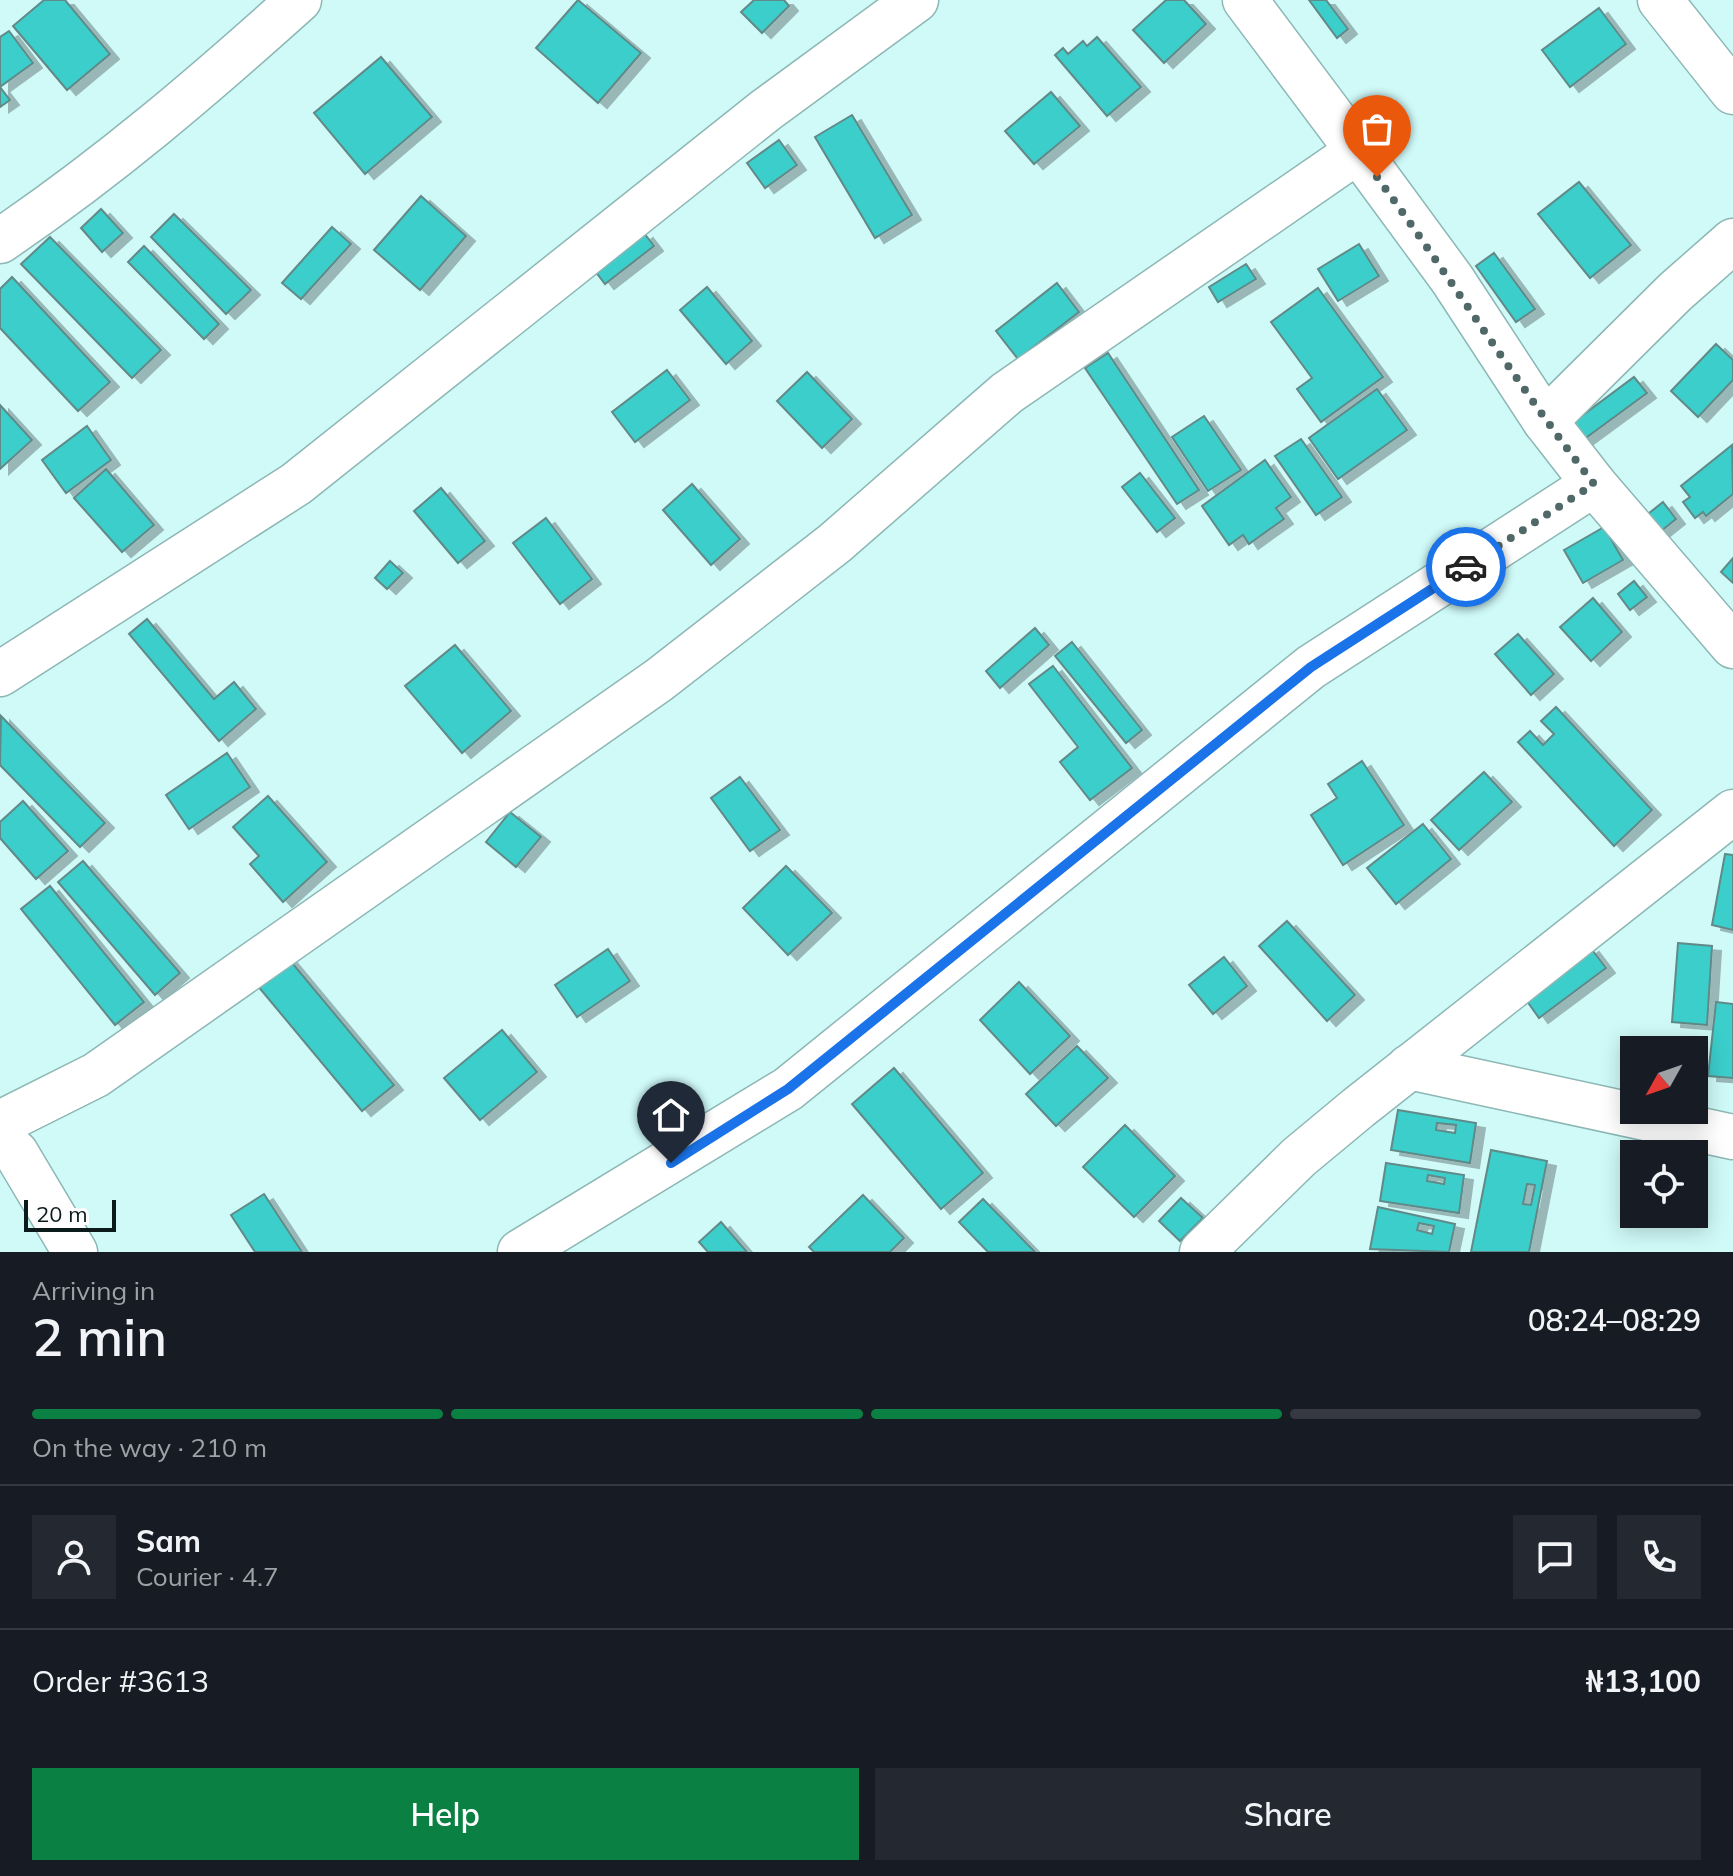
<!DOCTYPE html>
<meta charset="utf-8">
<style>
:root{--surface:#171b24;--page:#242831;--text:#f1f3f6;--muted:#9ea1a6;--line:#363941;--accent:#0b8043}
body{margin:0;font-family:Mulish,sans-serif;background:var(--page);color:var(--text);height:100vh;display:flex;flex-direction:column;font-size:30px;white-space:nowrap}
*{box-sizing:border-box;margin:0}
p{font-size:26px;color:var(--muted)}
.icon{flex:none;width:44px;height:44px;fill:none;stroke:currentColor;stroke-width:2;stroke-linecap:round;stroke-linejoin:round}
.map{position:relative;height:1252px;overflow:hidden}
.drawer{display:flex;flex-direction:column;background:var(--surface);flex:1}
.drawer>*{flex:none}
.needle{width:52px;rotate:230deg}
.fabs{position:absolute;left:1620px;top:1036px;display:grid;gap:16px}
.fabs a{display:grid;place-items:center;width:88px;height:88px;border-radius:0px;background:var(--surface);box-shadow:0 4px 20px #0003;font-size:40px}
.scale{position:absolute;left:24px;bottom:20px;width:92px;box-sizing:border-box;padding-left:8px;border:4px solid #0b1b1b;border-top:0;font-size:22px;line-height:28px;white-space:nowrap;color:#0b1b1b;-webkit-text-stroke:6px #fdfdfd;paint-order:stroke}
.pin{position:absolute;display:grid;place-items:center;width:68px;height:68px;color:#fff;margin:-82px -34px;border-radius:50% 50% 50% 0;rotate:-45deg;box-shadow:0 0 8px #0007}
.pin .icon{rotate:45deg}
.courier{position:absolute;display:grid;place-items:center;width:80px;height:80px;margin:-40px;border:6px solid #1a73e8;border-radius:50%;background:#fff;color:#222;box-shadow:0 2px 10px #0007}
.headline em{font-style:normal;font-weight:600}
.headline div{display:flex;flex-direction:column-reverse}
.headline{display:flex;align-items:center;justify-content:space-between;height:136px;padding:0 32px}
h1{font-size:52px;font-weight:600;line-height:60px}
.bar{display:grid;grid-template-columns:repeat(4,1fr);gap:12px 8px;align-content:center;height:96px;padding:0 32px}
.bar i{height:10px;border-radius:6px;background:var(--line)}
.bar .active{background:var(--accent)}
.bar p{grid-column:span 4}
.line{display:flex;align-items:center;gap:20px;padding:0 32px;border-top:2px solid var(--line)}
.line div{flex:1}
.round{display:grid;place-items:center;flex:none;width:84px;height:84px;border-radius:0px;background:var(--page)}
.action{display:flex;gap:16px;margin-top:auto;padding:16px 32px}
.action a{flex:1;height:92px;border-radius:0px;background:var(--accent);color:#fff;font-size:32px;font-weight:600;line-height:92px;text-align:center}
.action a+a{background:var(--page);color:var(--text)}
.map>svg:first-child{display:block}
.building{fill:#3acecb;stroke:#618988;stroke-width:2;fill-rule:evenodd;filter:url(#shadow)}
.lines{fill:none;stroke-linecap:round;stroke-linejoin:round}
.minor-casing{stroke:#8db7b5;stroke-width:47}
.minor{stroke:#fff;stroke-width:44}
.done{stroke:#506968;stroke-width:8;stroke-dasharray:0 14.4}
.route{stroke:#1a73e8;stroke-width:10}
</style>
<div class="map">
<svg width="1733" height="1252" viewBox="0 0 1733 1252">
<defs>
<filter id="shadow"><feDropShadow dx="9" dy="5" stdDeviation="0" flood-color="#0004"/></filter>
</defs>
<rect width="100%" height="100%" fill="#cffaf8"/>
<g class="building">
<polygon points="44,0 65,0 110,54 67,90 13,26"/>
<polygon points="578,0 641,53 598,103 536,48"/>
<polygon points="754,0 784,0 789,6 762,33 741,12"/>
<polygon points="1166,0 1184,0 1206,24 1164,63 1133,30"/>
<polygon points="1309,0 1326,0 1348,29 1337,38"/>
<polygon points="1599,8 1626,44 1570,87 1542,50"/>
<polygon points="9,31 33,63 0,87 10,100 0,107 0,37"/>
<polygon points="1097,37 1141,87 1107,116 1055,55 1063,48 1068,54 1083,41 1087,46"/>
<polygon points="381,57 432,117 365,174 314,113"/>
<polygon points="1051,92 1080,126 1034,164 1005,131"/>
<polygon points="852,115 912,215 875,238 815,137"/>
<polygon points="779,140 797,165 765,188 747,163"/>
<polygon points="1579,182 1631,245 1590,278 1538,214"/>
<polygon points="421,196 466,236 420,290 374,250"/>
<polygon points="101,209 123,233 102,252 81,228"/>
<polygon points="174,214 251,290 226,314 151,237"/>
<polygon points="332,227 351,244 301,299 282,283"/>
<polygon points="644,233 654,246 605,284 595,271"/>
<polygon points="50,237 161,350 132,378 21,264"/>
<polygon points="1359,244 1379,276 1338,301 1318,269"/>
<polygon points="144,246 219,324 204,339 128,262"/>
<polygon points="1494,253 1535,309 1516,322 1476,266"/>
<polygon points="1246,264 1256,279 1218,302 1209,287"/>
<polygon points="12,277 110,382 78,411 0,328 0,289"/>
<polygon points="1057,283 1079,312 1018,359 996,331"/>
<polygon points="707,287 752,341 726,364 680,310"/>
<polygon points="1318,288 1383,377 1321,422 1297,389 1312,378 1271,322"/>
<polygon points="1716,344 1733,360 1733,380 1698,417 1671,391"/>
<polygon points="1108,353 1199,490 1177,504 1085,368"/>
<polygon points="667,370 690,400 635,442 612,412"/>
<polygon points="807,372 852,419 822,448 777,401"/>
<polygon points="1634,377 1647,393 1583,440 1571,424"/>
<polygon points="1377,389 1407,430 1338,479 1309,438"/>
<polygon points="0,405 32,440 0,469"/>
<polygon points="1204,416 1241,470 1208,491 1172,437"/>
<polygon points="87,426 111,460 66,493 42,460"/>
<polygon points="1301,439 1342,497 1316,515 1275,456"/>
<polygon points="1732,445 1733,494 1706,516 1703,512 1695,518 1683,502 1690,497 1681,486"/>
<polygon points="1265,460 1291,497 1276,508 1284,519 1249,544 1243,535 1229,545 1202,506"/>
<polygon points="106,469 154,525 122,552 74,498"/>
<polygon points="1140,473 1175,518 1157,532 1122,487"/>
<polygon points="692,484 740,539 711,565 663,510"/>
<polygon points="441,488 485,541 458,563 414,511"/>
<polygon points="1663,502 1676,519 1661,531 1648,514"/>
<polygon points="546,518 592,579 560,604 513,543"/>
<polygon points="1604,527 1623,560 1583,583 1564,550"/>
<polygon points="1733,558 1733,583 1721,572"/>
<polygon points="390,561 403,573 387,589 375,578"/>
<polygon points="1634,581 1647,597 1630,610 1618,594"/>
<polygon points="1593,598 1622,632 1591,661 1560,627"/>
<polygon points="147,619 214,699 234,682 256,709 219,741 129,634"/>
<polygon points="1035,628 1049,645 1000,688 986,671"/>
<polygon points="1518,634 1554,674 1531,695 1495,654"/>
<polygon points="1072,642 1142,730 1126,743 1055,656"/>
<polygon points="455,645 511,711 462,753 405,686"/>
<polygon points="1053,666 1132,768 1090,800 1060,762 1078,747 1029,684"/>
<polygon points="1556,707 1652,810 1614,846 1518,742 1530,731 1543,745 1554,734 1541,721"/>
<polygon points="1,716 105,823 80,847 0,765"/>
<polygon points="227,753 250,787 189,829 166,795"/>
<polygon points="1362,761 1404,825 1343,865 1311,815 1337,798 1328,784"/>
<polygon points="1484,772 1512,802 1459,850 1431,820"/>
<polygon points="740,777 780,830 750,851 711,798"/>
<polygon points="268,796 327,862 283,902 250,864 259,856 233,827"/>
<polygon points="23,801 68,851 36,879 0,838 0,822"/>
<polygon points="510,812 541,837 516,867 486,842"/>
<polygon points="1423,824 1451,859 1396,904 1367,868"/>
<polygon points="1725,854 1733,855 1733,930 1712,925"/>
<polygon points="83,861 180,973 155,995 58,882"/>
<polygon points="786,866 832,913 788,955 743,908"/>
<polygon points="50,886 144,1002 115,1025 21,909"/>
<polygon points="1287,921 1355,995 1327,1021 1259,946"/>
<polygon points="1678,943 1712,946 1707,1025 1672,1022"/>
<polygon points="1590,947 1606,968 1539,1018 1524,997"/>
<polygon points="608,949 630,981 577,1017 555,985"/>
<polygon points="1224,957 1247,986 1213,1014 1189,985"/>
<polygon points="288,958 394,1085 362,1111 257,985"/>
<polygon points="1019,982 1070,1036 1030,1074 980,1020"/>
<polygon points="1716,1002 1733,1004 1733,1078 1708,1076"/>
<polygon points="502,1030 537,1072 480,1120 444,1078"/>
<polygon points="1077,1046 1108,1078 1056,1126 1026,1094"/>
<polygon points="894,1068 983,1173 941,1209 852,1104"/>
<path d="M1398 1110 1476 1123 1470 1163 1391 1150ZM1437 1123 1456 1125 1455 1133 1436 1130Z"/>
<polygon points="1125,1125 1175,1176 1134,1217 1083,1167"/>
<path d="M1491 1150 1547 1161 1529 1252H1471ZM1527 1184 1535 1185 1531 1205 1523 1204Z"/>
<path d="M1386 1163 1464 1175 1459 1213 1380 1201ZM1428 1175 1445 1178 1444 1184 1427 1181Z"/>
<polygon points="264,1194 302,1252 255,1252 231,1215"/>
<polygon points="863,1195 904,1238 890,1252 814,1252 809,1247"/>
<polygon points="1181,1198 1203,1218 1180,1241 1159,1221"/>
<polygon points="983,1199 1035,1252 988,1252 959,1222"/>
<path d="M1378 1207 1455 1224 1449 1252 1370 1249ZM1419 1223 1434 1226 1432 1234 1417 1230Z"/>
<polygon points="721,1222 747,1252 708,1252 699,1242"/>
</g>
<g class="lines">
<defs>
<g id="minor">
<polyline points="1245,0 1358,151"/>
<polyline points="1660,0 1733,92"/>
<path d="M0 241C109 167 201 88 299 0"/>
<polyline points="1545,421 1675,292 1733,241"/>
<polyline points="0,674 296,484 766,110 916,0"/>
<polyline points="1409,1067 1733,1137"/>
<polyline points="0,1123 96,1075 659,680 835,543 1007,393 1358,151 1452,279 1545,421 1594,484 1733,646"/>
<polyline points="0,1138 16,1153 75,1252"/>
<polyline points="520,1252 788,1089 1311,667 1594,484"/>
<polyline points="1202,1252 1299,1157 1358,1108 1733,812"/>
</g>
</defs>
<use href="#minor" class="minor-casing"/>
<use href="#minor" class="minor"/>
</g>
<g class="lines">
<path class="done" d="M1377 177C1451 278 1517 385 1594 484L1466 567"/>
<polyline class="route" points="671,1163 788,1089 1311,667 1466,567"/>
</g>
</svg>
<div class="fabs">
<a><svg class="needle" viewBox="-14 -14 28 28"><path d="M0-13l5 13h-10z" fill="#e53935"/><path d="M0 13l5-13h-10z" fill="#9ea1a6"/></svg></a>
<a><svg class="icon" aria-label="locate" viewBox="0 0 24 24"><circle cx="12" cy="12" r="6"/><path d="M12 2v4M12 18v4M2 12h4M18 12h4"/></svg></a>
</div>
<div class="scale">20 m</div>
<div class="pin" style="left:1377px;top:177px;background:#ea580c"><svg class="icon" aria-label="bag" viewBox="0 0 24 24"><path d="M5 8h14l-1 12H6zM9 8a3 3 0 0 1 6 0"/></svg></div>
<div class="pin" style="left:671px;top:1163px;background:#1f2937"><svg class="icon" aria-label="home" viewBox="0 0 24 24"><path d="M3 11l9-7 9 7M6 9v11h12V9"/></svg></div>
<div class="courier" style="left:1466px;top:567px"><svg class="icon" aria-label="car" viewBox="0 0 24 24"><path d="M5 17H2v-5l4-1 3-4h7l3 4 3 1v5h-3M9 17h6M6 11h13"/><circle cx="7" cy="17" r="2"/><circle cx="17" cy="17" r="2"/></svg></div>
</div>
<section class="drawer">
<div class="headline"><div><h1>2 min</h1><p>Arriving in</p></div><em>08:24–08:29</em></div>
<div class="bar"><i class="active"></i><i class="active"></i><i class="active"></i><i></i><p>On the way · 210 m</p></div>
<div class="line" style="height:144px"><a class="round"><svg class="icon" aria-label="person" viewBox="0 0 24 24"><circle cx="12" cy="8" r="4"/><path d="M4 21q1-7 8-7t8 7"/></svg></a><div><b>Sam</b><p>Courier · 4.7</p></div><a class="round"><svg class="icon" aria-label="chat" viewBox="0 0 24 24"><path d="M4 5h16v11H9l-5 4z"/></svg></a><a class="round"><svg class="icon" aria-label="phone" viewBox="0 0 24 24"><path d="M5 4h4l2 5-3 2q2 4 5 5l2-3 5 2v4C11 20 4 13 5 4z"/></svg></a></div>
<div class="line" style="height:104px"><div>Order #3613</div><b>₦13,100</b></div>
<div class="action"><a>Help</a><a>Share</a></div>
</section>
